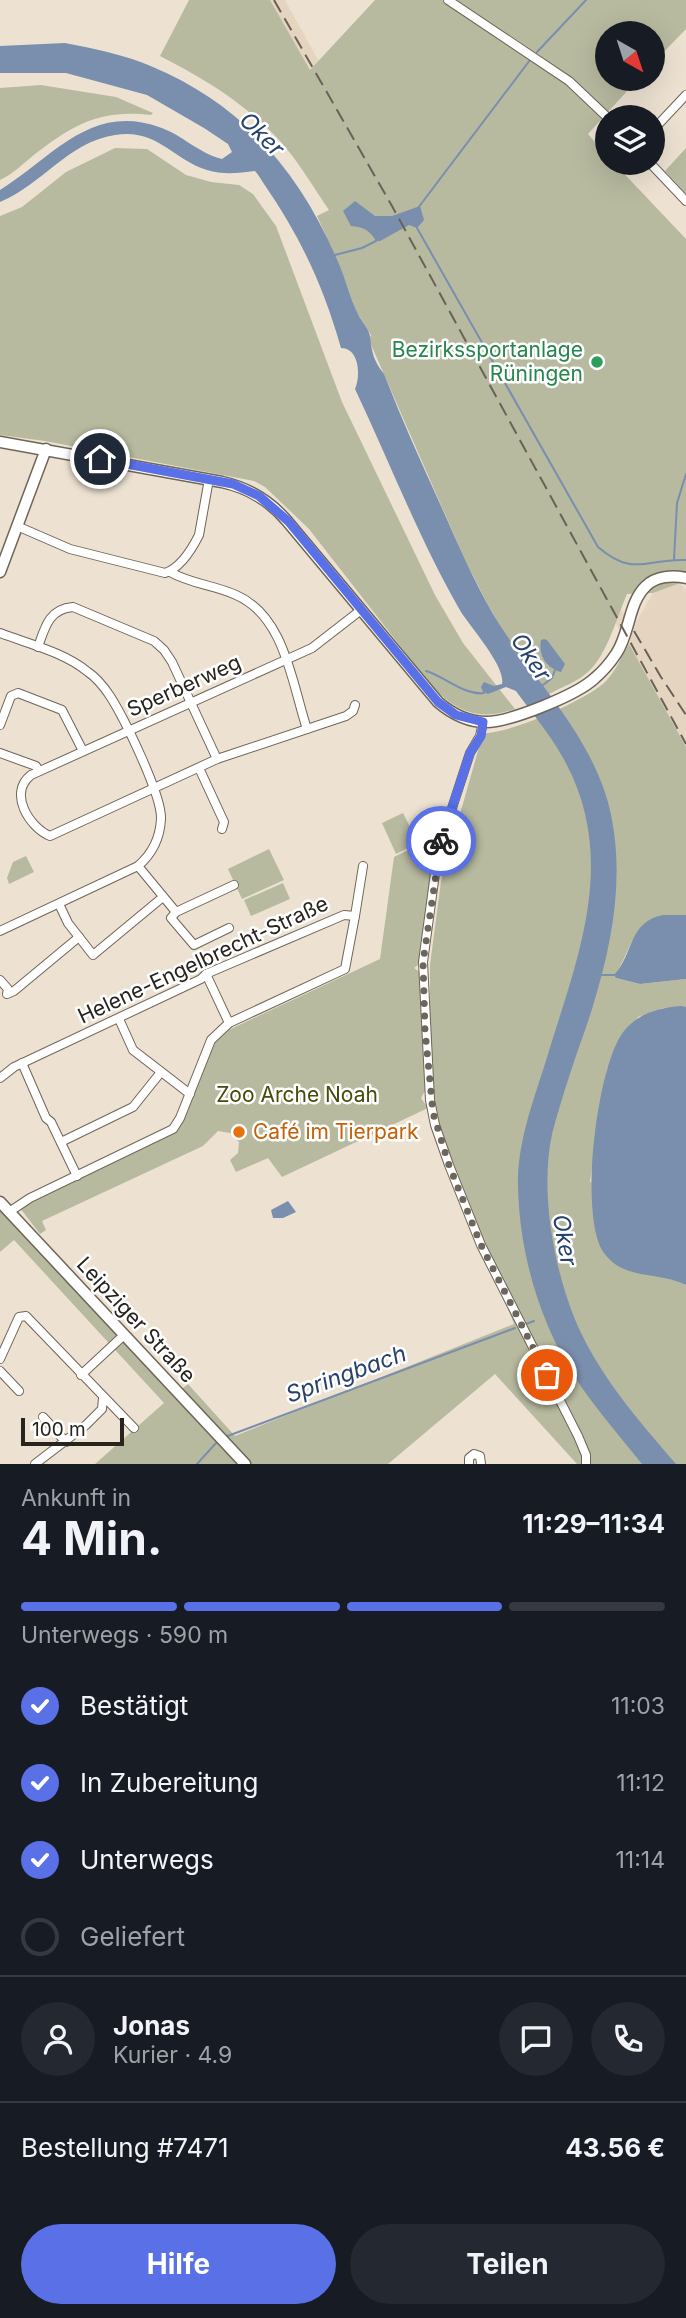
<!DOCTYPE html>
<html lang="de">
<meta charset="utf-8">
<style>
:root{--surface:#171b24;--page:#242831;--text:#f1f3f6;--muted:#9ea1a6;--line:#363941;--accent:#5970e7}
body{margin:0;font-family:Inter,sans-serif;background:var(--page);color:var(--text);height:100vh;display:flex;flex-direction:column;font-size:26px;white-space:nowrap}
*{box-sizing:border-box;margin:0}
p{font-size:23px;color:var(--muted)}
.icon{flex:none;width:38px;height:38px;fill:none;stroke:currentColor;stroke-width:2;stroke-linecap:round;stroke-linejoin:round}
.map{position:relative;height:1464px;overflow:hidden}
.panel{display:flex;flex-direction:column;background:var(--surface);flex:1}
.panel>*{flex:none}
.needle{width:46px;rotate:141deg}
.tools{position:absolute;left:595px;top:21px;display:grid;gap:14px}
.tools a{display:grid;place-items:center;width:70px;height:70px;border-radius:50%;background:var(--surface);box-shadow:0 7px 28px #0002;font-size:35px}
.scale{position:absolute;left:21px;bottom:18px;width:103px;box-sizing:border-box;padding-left:7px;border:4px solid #27231d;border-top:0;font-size:19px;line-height:24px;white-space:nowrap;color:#27231d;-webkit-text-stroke:5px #fff;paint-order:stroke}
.pin{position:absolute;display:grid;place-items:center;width:60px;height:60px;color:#fff;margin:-30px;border:4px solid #fff;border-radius:50%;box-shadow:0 2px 7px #0007}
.courier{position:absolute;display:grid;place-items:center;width:70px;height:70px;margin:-35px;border:5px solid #5970e7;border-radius:50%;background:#fff;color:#222;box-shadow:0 2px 9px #0007}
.headline em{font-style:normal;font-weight:700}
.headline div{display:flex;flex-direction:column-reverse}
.headline{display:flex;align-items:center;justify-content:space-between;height:119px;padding:0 21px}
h1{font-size:46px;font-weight:700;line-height:52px}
.bar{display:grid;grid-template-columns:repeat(4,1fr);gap:10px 7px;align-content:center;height:84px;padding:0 21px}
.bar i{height:9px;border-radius:5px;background:var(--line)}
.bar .selected{background:var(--accent)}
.bar p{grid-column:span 4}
.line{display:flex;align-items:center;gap:18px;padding:0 21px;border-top:2px solid var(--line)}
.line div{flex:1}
.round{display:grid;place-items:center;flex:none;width:74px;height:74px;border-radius:37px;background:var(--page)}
ol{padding:0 21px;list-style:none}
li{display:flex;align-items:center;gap:21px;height:77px}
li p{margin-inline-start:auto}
li .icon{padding:7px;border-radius:50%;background:var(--accent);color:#fff;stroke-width:4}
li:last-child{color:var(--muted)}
li i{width:38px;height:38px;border:4px solid var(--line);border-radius:50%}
.cta{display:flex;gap:14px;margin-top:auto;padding:14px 21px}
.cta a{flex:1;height:80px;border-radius:42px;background:var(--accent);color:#fff;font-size:28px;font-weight:700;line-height:80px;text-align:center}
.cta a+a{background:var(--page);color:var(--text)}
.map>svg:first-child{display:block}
.built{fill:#e5d5c0}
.green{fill:#b7ba9f}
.water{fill:#7a8eae}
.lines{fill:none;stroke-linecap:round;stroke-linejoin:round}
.stream{stroke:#7a8eae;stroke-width:2}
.street-casing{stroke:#6f6557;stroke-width:10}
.secondary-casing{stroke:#6f6557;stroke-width:13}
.street{stroke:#fff;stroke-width:8}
.secondary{stroke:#fff;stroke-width:10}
.rail{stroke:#686259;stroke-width:2;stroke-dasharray:14 7;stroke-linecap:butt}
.done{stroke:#6c665c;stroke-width:7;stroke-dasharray:0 12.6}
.route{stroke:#5970e7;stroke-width:9}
.leisure-dot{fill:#2e9e5b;stroke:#fff;stroke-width:2.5}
.food-dot{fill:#e8710a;stroke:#fff;stroke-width:2.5}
.labels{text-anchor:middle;stroke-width:5;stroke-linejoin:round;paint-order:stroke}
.leisure-label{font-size:21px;fill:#27864d;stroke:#fff;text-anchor:end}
.street-label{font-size:21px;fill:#27231d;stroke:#fff}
.park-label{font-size:21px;fill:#484b0a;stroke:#fff}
.food-label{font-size:21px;fill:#c56008;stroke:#fff;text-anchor:start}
.water-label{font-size:23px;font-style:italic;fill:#25416d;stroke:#fff}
</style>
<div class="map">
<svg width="686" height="1464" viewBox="0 0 686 1464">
<rect width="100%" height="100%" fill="#ede2d2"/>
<polygon class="built" points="270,0 285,0 632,629 653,593 680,583 686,590 686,747 607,608 436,292"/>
<g class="green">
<path d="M189 0H270L310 70 375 0H686V29L653 63V33H607V79H638L588 134 607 156V163H614L686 239V581L653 593 627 594C617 617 607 655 588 672 577 682 562 687 549 694L503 631 488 605 465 560 369 340 371 335 356 311 341 269 317 216 329 210C315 190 302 167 286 148 251 107 207 80 160 56Z"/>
<path d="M41 85 116 97 153 113 151 115C101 109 74 124 35 154 24 163 13 174 0 180V88Z"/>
<path d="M115 148 147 149 186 175 211 182 239 185 253 194 276 226 342 402 435 595 463 643 515 709C479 721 459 713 432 687L309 529 265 487 254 481 45 441 0 435V216L22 207 66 172Z"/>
<polygon points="686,148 686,194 665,171"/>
<path d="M629 644 686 747V915C652 915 641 921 627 952 623 961 618 969 616 978L640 984 686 979V1007L663 1008 638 1017 607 1069 590 1181 679 1282 686 1285V1464H577L495 1374 388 1464H95L164 1403 14 1240 0 1252V1197L177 1393 188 1384 235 1436 514 1324 448 1153 433 1102 430 1033V965L441 881 483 733C507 735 589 699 606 681 615 672 622 656 629 644Z"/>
<polygon points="403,813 418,843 396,854 382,823"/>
<polygon points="442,833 431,869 418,965 414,968 421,973 425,1091 421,1098 428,1108 282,1177 268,1158 236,1172 230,1160 238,1153 239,1142 230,1133 218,1131 203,1146 42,1221 46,1230 40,1234 20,1208 171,1135 180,1125 217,1038 222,1033 380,959 394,857"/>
<polygon points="269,849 284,880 242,899 228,869"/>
<polygon points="26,856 34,872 9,884 7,878 13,862"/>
<polygon points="283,883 290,899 251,916 244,900"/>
</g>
<g class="water">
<path d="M65 43C95 49 126 55 153 67 245 106 301 174 339 264 346 280 350 298 358 314 361 321 370 330 370 337 372 352 373 360 384 374 401 418 421 462 441 506 457 542 473 579 493 614 533 681 598 740 612 820 624 883 611 948 592 1009 585 1032 576 1054 569 1077 563 1095 557 1115 552 1134 540 1191 553 1264 574 1317 596 1372 638 1420 676 1464H642C619 1435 594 1407 574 1376 539 1321 519 1251 518 1185 517 1146 532 1104 544 1067 575 963 622 861 562 756 549 733 532 713 516 691L506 687 488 694 483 692 481 687 484 682 494 686 502 684C506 667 472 629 461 612 420 541 390 463 355 389 361 375 359 348 341 348 323 285 301 238 264 184 261 180 259 175 255 171 238 173 224 175 207 170 172 159 157 128 115 135 68 142 42 185 0 202V190C52 158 90 103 159 127 181 134 198 153 222 159L232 152 228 144 204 128 147 95 66 73H0V46Z"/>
<path d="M355 201 375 216H392L420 206 424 220 417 228 409 225 380 241H376C370 230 363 227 351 226L343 211Z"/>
<path d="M544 639 547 640 565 664 561 672C546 668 538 655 541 640Z"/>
<path d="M663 915H686V979L640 984 616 978 614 975C634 954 628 922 663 915Z"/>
<path d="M681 1006 686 1007V1285C659 1271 624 1281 604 1253 578 1218 597 1064 624 1031 638 1013 659 1008 681 1006Z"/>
<polygon points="288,1201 296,1212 283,1218 273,1218 271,1210"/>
</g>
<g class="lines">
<g class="stream">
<polyline points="537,52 586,0"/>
<polyline points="418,208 530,60"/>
<path d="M417 228 598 547C634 578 647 558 686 560"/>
<polyline points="335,255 362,248 376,241"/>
<polyline points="674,559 677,503 686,474"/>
<path d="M426 671C444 676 465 696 484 693"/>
<polyline points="543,685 552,678 555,670"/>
<polyline points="602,975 614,975"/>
<polyline points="526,1324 534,1321"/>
<polyline points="225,1437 515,1328"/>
<polyline points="197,1464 217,1442"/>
</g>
<defs>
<g id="street">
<polyline points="448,0 569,81 607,117"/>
<polyline points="653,130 686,95"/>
<polyline points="650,163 686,201"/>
<path d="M17 526 70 549 165 573C180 568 192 549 199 535L209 479"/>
<path d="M170 572C191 584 214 585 236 595 285 616 292 684 307 729"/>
<path d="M0 633C29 644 64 652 88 672 97 678 104 687 110 696 124 718 162 795 161 819 160 838 152 854 138 866L0 931"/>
<path d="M38 647C45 627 49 609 73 607L154 641 164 650 172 662 217 759"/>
<path d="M355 705 353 711 346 716 217 759 50 836C29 827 8 793 31 775L312 648 361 610"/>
<polyline points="483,722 480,736 470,753 438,851 423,962 430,1100 435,1125 449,1165 481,1245 578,1436 586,1455 586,1464"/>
<polyline points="0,725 11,696 18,693 62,710 83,751"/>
<polyline points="0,753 36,766 39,771"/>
<polyline points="199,768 224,822 222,829"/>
<polyline points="138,866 176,912 171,918 194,945 229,928"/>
<polyline points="59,904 68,923 93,955 163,897"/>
<polyline points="176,912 234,885"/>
<polyline points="206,974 229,1023"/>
<polyline points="0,980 8,989 7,994 14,991 79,937"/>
<polyline points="119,1019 133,1050 190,1094"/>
<polyline points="22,1063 46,1118 51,1122 77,1176"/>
<polyline points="0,1078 14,1067 201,979 206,974 344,915 355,916 363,866"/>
<polyline points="61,1142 133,1107 161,1072"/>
<polyline points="9,1212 30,1198 173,1129 180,1118 211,1040 229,1023 345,969 355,916"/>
<polyline points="0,1359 19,1317 26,1316 134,1428"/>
<polyline points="0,1371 19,1391"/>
<polyline points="81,1375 124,1335"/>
<polyline points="43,1417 66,1442"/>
<polyline points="35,1464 86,1425 102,1409 103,1398"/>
<polyline points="469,1464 469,1458 474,1454 480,1456 481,1464"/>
</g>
<g id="secondary">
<path d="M0 442 222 482C249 488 269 500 287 521L438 702C452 714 468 722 486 722 510 722 577 695 595 678 602 672 610 663 616 654 630 634 628 603 646 586 656 576 673 575 686 578"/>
<polyline points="0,572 46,449"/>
<polyline points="0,1202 245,1464"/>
</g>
</defs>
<use href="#street" class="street-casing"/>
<use href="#secondary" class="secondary-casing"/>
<use href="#street" class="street"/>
<use href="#secondary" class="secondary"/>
<g class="rail">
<polyline points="274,0 392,206 686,744"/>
<polyline points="634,631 661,677 686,715"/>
</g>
</g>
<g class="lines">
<polyline class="done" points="441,841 423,962 425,1030 433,1113 449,1165 481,1245 547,1375"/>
<polyline class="route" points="100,459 233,484 259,496 288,521 438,702 456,715 483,722 481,736 470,753 441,841"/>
</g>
<circle class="leisure-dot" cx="597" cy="362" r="7"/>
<circle class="food-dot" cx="239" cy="1132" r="7"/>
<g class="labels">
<g class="leisure-label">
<text x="583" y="357">Bezirkssportanlage<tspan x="583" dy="24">Rüningen</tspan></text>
</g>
<g class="street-label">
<text transform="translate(184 686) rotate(-24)" y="7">Sperberweg</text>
<text transform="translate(203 960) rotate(-25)" y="7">Helene-Engelbrecht-Straße</text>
<text transform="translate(136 1320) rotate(47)" y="7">Leipziger Straße</text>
</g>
<g class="park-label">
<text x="297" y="1102">Zoo Arche Noah</text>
</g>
<g class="food-label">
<text x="253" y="1139">Café im Tierpark</text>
</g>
<g class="water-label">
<text transform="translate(262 134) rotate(45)" y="8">Oker</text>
<text transform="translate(531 657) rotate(56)" y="8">Oker</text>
<text transform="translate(565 1240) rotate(80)" y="8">Oker</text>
<text transform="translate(346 1374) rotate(-20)" y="8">Springbach</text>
</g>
</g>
</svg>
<div class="tools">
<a><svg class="needle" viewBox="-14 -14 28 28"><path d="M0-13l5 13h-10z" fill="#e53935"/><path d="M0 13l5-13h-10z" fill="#9ea1a6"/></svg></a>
<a><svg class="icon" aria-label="layers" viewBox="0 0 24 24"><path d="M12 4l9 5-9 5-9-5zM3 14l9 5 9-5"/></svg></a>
</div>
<div class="scale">100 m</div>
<div class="pin" style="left:547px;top:1375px;background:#ea580c"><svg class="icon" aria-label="bag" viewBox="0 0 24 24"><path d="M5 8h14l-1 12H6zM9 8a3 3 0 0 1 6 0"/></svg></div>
<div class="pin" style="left:100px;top:459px;background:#1f2937"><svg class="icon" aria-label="home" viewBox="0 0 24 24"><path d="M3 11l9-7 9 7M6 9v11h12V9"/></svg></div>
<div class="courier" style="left:441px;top:841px"><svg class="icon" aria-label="bike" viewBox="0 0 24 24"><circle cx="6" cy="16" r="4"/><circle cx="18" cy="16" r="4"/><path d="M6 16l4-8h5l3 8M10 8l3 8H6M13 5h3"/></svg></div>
</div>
<section class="panel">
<div class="headline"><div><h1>4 Min.</h1><p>Ankunft in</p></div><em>11:29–11:34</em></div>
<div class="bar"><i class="selected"></i><i class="selected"></i><i class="selected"></i><i></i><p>Unterwegs · 590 m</p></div>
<ol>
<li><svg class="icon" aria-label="check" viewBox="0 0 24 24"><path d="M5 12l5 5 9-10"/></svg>Bestätigt<p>11:03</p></li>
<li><svg class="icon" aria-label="check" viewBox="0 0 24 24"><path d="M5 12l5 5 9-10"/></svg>In Zubereitung<p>11:12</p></li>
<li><svg class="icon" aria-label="check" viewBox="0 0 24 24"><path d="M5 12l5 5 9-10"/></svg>Unterwegs<p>11:14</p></li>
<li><i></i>Geliefert</li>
</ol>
<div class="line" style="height:126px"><a class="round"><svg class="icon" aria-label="person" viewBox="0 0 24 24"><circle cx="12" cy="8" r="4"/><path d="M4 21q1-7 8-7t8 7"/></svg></a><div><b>Jonas</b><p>Kurier · 4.9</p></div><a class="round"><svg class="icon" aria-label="chat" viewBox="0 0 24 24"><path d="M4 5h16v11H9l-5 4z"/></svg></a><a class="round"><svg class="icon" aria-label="phone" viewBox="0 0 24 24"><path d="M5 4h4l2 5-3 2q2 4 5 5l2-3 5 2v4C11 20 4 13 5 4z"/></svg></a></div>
<div class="line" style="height:91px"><div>Bestellung #7471</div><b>43.56 €</b></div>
<div class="cta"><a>Hilfe</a><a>Teilen</a></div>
</section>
